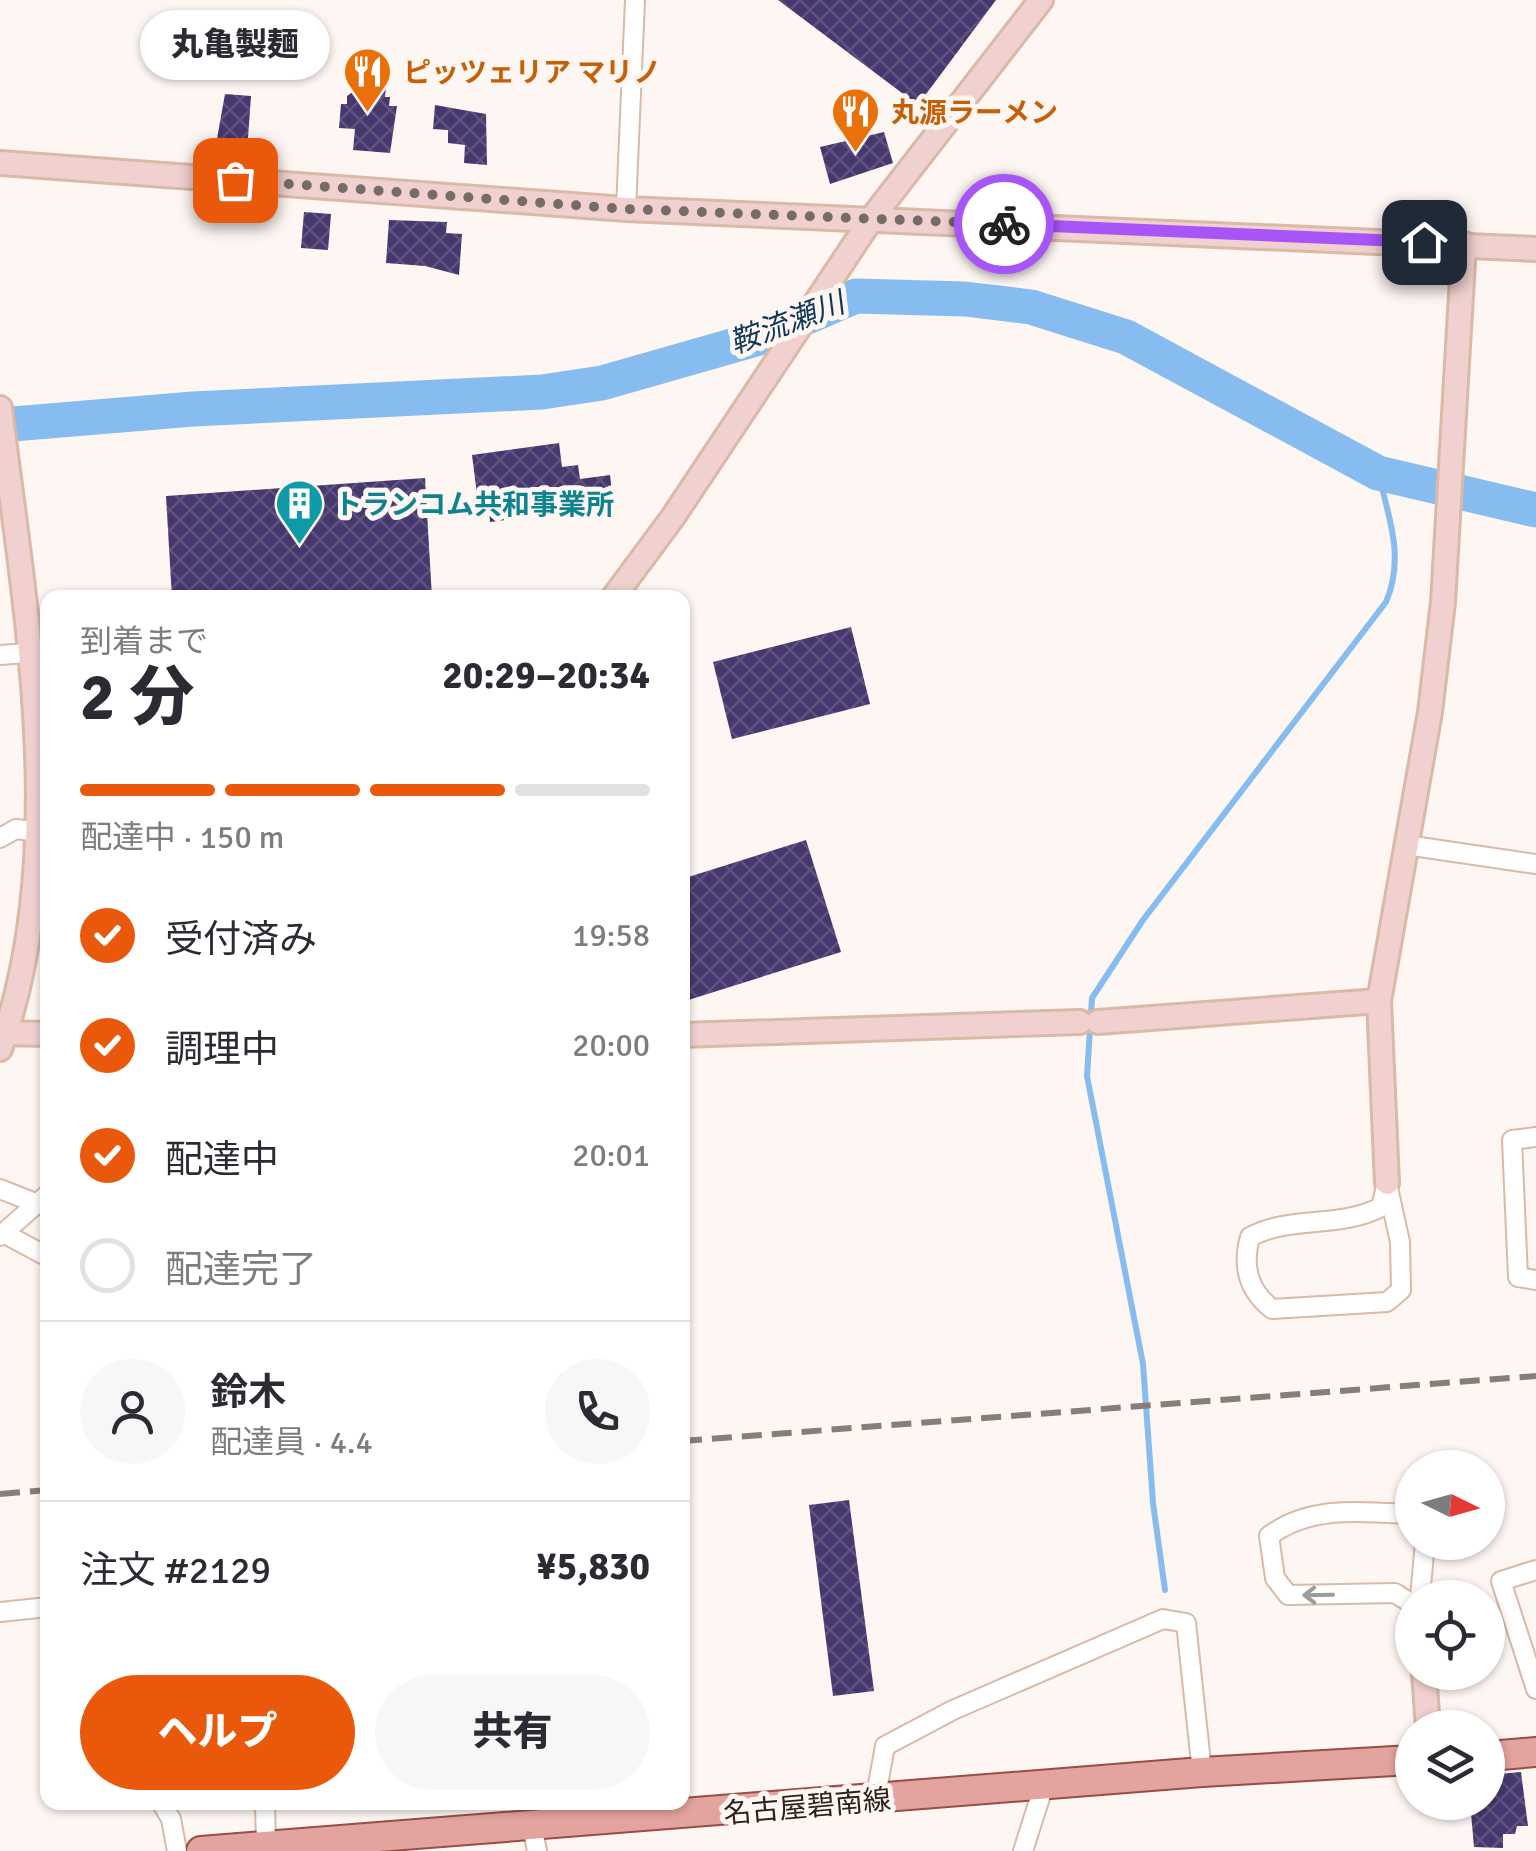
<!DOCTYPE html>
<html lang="ja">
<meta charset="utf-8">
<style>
:root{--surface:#fff;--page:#f7f7f7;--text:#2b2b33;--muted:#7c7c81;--line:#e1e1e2;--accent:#ea580c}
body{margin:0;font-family:Signika,"Noto Sans JP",sans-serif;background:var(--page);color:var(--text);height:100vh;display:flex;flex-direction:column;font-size:38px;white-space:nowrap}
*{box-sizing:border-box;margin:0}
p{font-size:32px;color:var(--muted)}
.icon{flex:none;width:55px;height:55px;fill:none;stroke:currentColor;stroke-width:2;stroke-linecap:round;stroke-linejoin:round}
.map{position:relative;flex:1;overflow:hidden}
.panel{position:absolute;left:40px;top:590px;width:650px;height:1220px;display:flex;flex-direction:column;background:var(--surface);border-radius:20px;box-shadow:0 2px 8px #0004}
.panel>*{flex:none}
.needle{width:65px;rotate:95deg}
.fabs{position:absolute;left:1395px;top:1450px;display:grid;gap:20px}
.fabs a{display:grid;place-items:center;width:110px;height:110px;border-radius:50%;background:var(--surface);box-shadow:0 2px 8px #0004;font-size:50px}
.pin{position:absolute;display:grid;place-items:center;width:85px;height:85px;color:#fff;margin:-42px;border-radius:20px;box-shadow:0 5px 15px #0006}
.courier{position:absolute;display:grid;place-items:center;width:100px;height:100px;margin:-50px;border:8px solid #a855f7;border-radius:50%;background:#fff;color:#222;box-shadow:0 2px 12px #0007}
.bubble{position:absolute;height:70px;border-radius:35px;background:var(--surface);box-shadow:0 2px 8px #0004;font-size:32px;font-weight:800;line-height:70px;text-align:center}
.summary em{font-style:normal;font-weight:800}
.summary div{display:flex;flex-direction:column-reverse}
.summary{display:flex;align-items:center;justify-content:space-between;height:170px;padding:0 40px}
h1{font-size:65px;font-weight:800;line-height:75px}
.bar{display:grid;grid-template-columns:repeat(4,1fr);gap:15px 10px;align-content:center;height:120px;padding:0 40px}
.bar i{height:12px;border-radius:8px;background:var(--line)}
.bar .on{background:var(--accent)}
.bar p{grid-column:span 4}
.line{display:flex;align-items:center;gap:25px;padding:0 40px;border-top:2px solid var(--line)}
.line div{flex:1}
.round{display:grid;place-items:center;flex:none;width:105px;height:105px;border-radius:52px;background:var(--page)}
ol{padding:0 40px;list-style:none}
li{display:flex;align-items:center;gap:30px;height:110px}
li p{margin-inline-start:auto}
li .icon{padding:10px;border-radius:50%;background:var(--accent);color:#fff;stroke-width:4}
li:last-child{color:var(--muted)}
li i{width:55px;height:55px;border:5px solid var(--line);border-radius:50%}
.action{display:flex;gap:20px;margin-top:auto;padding:20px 40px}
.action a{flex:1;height:115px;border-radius:60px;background:var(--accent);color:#fff;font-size:40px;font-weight:800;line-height:115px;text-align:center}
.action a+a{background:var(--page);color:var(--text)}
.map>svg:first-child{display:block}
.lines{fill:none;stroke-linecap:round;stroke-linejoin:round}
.stream{stroke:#86bcef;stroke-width:6}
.river{stroke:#86bcef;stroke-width:35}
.building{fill:url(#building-cross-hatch)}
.street-casing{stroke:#dab9a7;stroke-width:22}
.secondary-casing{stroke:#dab9a7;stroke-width:28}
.primary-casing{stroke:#984d47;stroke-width:32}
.street{stroke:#fff;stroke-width:18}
.secondary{stroke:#f1d1cf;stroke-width:22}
.primary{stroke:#e3a39e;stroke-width:28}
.rail{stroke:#887d78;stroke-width:6;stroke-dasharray:20 10;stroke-linecap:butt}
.oneway{stroke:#a19b98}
.done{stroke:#766c66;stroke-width:10;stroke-dasharray:0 18}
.route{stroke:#a855f7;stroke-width:12}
.labels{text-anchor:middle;stroke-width:10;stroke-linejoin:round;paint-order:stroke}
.food-label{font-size:28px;font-weight:bold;fill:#c56008;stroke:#fdf6f2;text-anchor:start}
.culture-label{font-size:28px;font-weight:bold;fill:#0d838f;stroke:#fdf6f2;text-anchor:start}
.street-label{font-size:28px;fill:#2e211b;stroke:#fdf6f2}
.water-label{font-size:30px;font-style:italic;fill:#103859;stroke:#fdf6f2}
</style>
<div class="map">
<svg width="1536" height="1851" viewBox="0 0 1536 1851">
<defs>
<pattern id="building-cross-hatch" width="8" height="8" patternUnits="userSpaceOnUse" patternTransform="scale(2.5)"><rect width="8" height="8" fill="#46376f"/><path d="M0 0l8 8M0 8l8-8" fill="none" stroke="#5e527e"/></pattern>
</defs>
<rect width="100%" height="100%" fill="#fdf6f2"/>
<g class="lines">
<path class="stream" d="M1165 1590 1153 1503 1143 1364 1087 1076 1092 998 1143 920 1386 602C1405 558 1389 517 1378 473"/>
<polyline class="river" points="0,425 193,409 542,392 602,383 756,339 856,296 965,299 1031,307 1126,337 1378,473 1536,510"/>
</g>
<g class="building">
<polygon points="778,0 996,0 918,105"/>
<polygon points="356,74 387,77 385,97 390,97 389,106 397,106 390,153 353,150 355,129 339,128 341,104 347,104 347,96 354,91"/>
<polygon points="225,94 251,96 247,152 215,150"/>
<polygon points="435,105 486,114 487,165 464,163 465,145 448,143 448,130 433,129"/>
<polygon points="884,132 893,163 830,184 820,147"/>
<polygon points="304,212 331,214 328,250 301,248"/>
<polygon points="389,220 447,222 446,233 462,234 459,275 425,266 386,263"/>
<polygon points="559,443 562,467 578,465 580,479 610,475 612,492 568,498 570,512 490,522 489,509 479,510 472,455"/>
<polygon points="425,478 432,598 172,598 166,496"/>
<polygon points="851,627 870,704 732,739 713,662"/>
<polygon points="806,840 841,952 682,1002 682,879"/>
<polygon points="849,1500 874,1691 833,1696 809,1505"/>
<polygon points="1521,1772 1528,1826 1517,1826 1515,1834 1503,1834 1503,1848 1474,1847 1470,1802 1488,1802 1488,1775"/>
</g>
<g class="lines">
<defs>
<g id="street">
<polyline points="626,209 635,0"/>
<polyline points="0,655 27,653"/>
<polyline points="0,838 16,829 39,832"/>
<polyline points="1406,845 1536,864"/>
<polyline points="1536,1137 1512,1140 1518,1277 1536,1280"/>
<path d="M1387 1183 1400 1242 1401 1290 1387 1302 1272 1309C1248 1290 1242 1266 1250 1237 1291 1215 1339 1229 1381 1207Z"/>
<polyline points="0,1189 38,1204"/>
<polyline points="5,1234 48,1257"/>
<polyline points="0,1236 48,1194"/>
<path d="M1412 1521 1407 1514C1359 1511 1309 1506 1269 1536L1275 1578 1288 1595 1395 1593 1412 1604"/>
<polyline points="1536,1570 1501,1581 1536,1689"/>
<polyline points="1420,1598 1425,1542"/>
<polyline points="0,1612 48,1607"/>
<polyline points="875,1801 885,1746 953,1710 1163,1619 1186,1623 1202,1772"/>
<polyline points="161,1802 171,1819 177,1851"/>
<polyline points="265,1802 266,1846"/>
<polyline points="532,1826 537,1851"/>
<polyline points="1023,1851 1044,1785"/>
</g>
<g id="secondary">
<polyline points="0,163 626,209 1536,249"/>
<path d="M0 408C25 612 71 851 0 1049"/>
<polyline points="613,598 673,517 872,218 1041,0"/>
<polyline points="1098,1022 1379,1001"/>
<polyline points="0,1033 48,1034"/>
<polyline points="682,1035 1080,1022"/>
<polyline points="1387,1183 1379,1001 1430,712 1443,602 1464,244"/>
<polyline points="1424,1672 1428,1728"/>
</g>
<g id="primary">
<polyline points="1488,1756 1536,1752"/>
<polyline points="201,1851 1202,1772 1412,1760"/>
</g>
</defs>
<use href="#street" class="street-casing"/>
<use href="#secondary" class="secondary-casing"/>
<use href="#primary" class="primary-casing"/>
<use href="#street" class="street"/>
<use href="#secondary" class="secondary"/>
<use href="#primary" class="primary"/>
<g class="rail">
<polyline points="682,1441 1536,1376"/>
<polyline points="0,1494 48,1490"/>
</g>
</g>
<defs><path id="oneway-shaft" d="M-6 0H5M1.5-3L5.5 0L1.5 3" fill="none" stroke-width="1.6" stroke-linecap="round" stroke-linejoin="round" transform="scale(2.5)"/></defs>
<use class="oneway" href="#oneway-shaft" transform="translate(1318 1595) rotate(179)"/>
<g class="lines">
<polyline class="done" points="235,180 626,209 1004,224"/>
<polyline class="route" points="1004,224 1424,242"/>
</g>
<defs>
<symbol id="restaurant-pin" viewBox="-11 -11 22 30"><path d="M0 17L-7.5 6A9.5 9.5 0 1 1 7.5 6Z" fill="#e8710a" stroke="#fdf6f2"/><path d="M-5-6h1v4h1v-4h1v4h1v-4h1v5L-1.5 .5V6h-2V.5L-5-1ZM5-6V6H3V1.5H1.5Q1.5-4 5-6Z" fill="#fff"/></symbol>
<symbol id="building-pin" viewBox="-11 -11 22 30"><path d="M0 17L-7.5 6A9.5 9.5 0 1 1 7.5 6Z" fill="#0f9aa8" stroke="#fdf6f2"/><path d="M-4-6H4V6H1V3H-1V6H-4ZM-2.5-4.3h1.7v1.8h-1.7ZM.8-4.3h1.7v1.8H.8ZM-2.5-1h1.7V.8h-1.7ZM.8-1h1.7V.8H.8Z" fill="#fff"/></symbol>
</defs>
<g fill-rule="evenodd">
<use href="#restaurant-pin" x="340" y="44" width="55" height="75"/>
<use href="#restaurant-pin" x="828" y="84" width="55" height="75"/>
<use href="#building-pin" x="272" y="476" width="55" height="75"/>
</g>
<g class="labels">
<g class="food-label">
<text x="403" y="82">ピッツェリア マリノ</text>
<text x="891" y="122">丸源ラーメン</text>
</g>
<g class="culture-label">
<text x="334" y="514">トランコム共和事業所</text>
</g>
<g class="street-label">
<text transform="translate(807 1806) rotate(-5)" y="10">名古屋碧南線</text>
</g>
<g class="water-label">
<text transform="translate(787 323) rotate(-21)" y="10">鞍流瀬川</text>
</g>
</g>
</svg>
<div class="fabs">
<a><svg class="needle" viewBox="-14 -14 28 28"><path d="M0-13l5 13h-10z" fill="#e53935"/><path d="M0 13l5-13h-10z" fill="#7c7c81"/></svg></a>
<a><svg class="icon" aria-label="locate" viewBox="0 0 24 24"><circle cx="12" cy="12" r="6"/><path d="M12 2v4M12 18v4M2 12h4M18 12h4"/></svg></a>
<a><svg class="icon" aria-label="layers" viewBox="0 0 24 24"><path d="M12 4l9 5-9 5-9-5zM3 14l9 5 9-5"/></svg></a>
</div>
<div class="pin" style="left:235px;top:180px;background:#ea580c"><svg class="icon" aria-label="bag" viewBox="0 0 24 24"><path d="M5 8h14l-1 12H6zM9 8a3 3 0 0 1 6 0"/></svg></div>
<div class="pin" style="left:1424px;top:242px;background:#1f2937"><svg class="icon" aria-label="home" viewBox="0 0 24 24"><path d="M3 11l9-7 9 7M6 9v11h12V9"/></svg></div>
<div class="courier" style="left:1004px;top:224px"><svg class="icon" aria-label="bike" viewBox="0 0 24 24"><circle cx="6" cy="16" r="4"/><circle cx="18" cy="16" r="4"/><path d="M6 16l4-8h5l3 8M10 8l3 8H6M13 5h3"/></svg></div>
<div class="bubble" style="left:140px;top:10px;width:190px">丸亀製麺</div>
<section class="panel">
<div class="summary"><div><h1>2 分</h1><p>到着まで</p></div><em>20:29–20:34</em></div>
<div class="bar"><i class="on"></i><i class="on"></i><i class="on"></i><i></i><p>配達中 · 150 m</p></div>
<ol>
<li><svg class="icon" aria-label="check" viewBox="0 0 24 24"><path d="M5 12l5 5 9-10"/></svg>受付済み<p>19:58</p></li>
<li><svg class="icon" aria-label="check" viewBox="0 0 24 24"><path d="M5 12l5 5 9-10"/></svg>調理中<p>20:00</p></li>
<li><svg class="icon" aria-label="check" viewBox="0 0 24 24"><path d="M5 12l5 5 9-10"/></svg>配達中<p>20:01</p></li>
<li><i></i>配達完了</li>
</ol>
<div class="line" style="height:180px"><a class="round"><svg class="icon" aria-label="person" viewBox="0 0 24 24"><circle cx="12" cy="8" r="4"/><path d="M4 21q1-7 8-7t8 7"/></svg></a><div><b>鈴木</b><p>配達員 · 4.4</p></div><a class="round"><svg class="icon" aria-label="phone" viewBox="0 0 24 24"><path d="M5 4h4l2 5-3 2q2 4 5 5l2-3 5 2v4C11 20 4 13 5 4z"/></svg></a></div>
<div class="line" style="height:130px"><div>注文 #2129</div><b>¥5,830</b></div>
<div class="action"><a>ヘルプ</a><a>共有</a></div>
</section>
</div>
